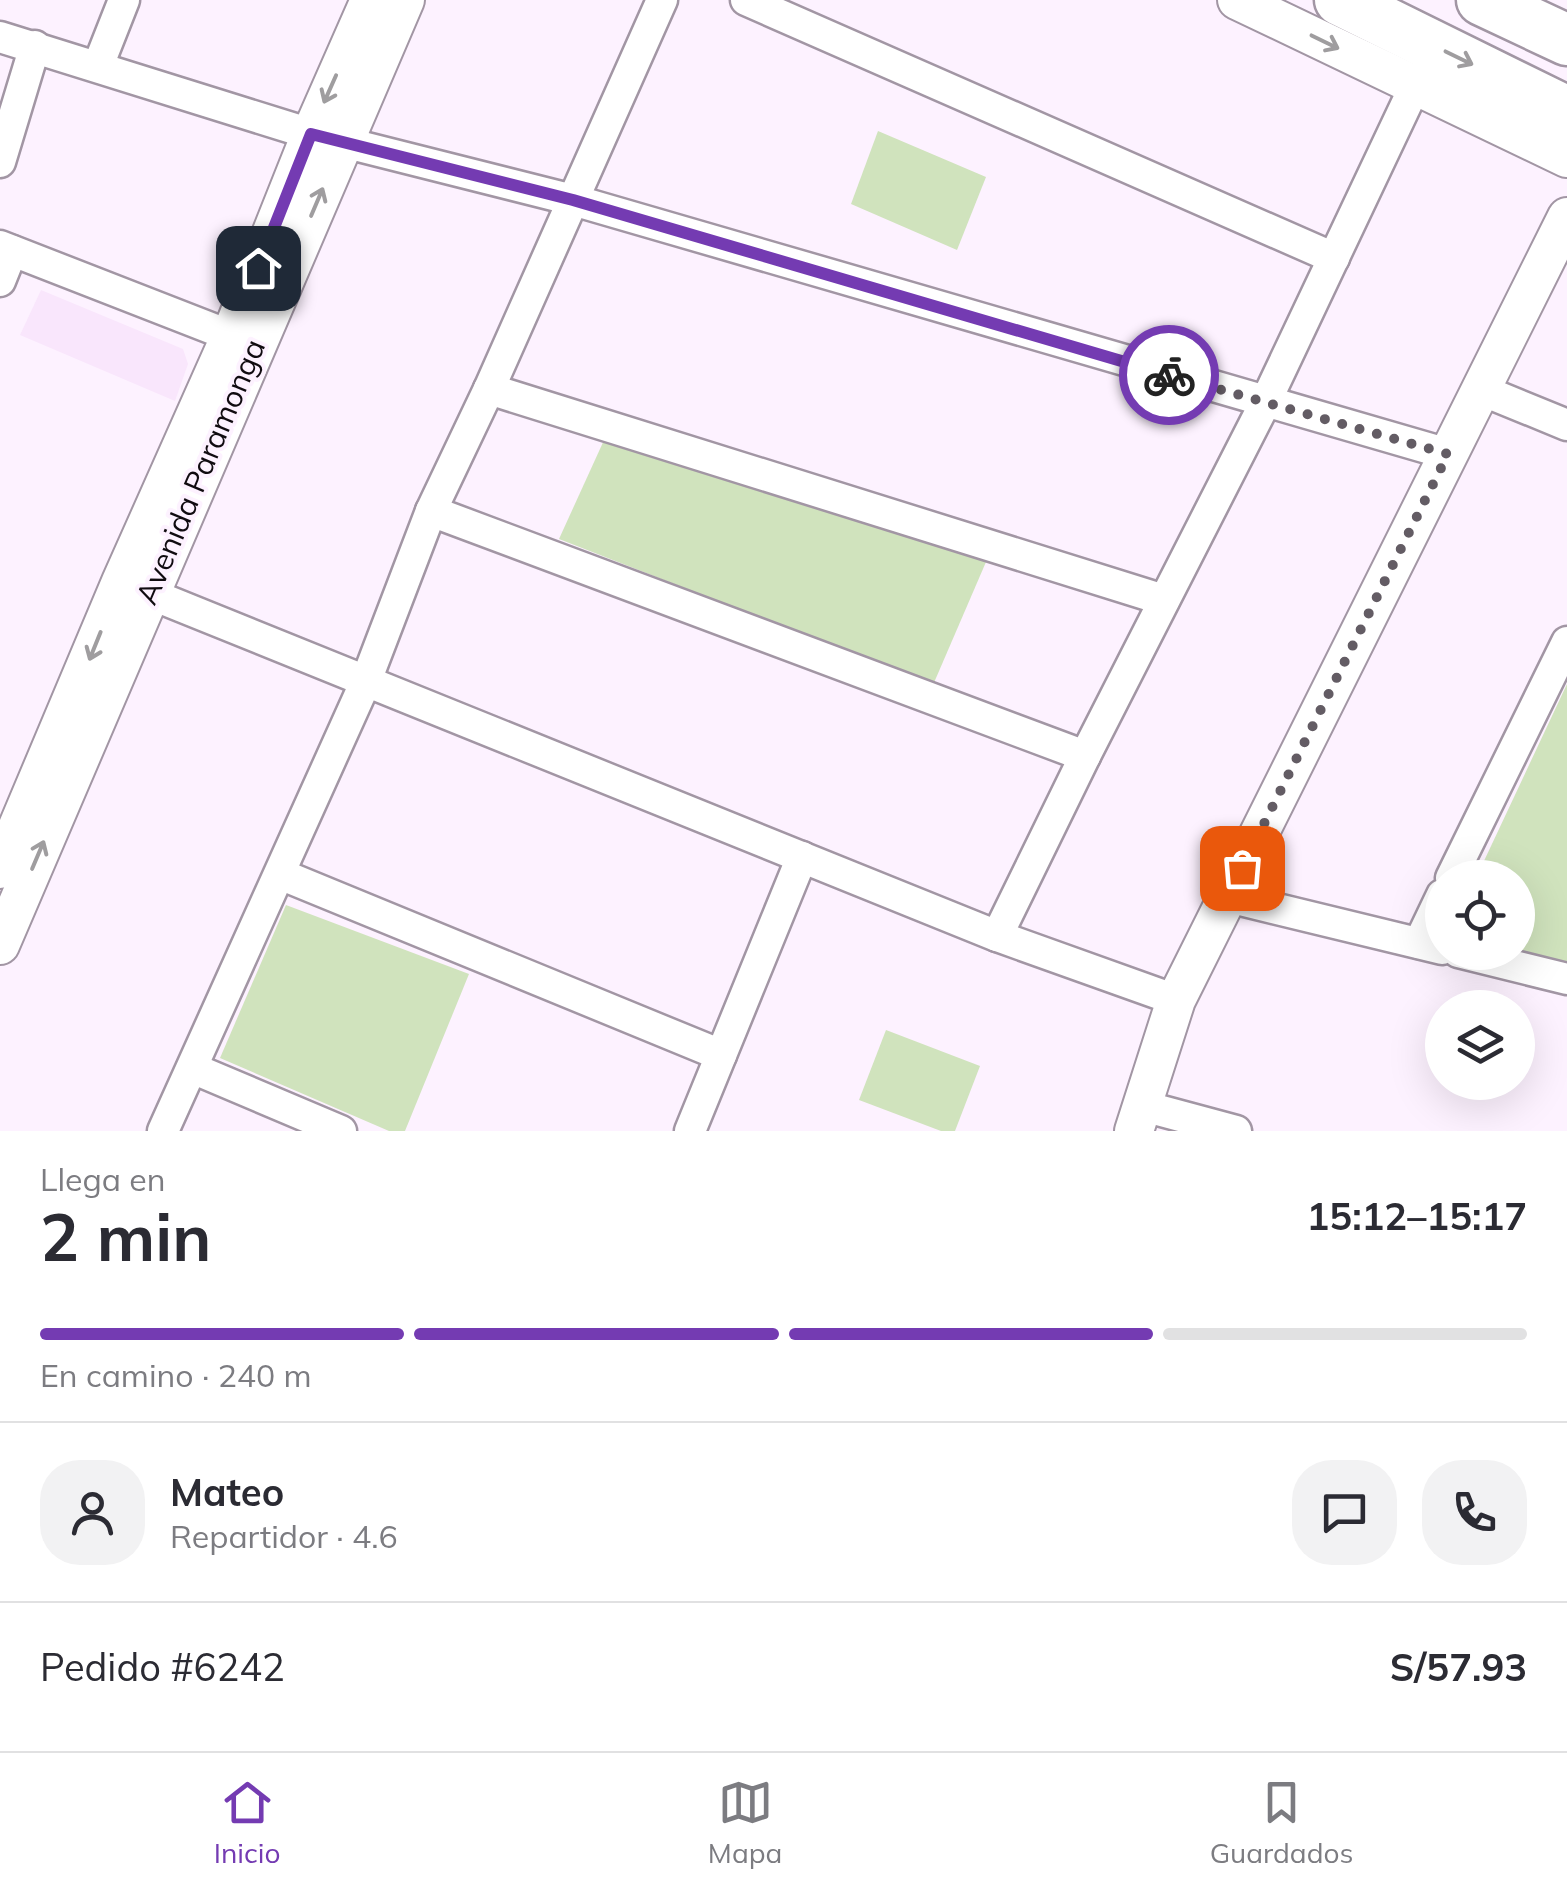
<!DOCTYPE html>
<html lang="es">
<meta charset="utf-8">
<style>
:root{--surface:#fff;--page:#f2f2f3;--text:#2b2b33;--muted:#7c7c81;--line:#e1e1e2;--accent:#743bb2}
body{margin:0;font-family:Mulish,sans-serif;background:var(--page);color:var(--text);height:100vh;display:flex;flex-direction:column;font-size:38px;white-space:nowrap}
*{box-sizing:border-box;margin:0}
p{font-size:32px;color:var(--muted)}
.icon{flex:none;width:55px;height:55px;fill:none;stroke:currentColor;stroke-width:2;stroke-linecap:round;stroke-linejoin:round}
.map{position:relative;height:1131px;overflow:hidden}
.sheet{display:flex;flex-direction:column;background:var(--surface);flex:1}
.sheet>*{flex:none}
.buttons{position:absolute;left:1425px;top:860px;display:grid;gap:20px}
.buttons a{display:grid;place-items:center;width:110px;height:110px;border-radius:50%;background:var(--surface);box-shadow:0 10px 40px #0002;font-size:50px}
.pin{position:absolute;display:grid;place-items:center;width:85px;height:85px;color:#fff;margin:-42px;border-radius:20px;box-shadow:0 5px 15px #0006}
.courier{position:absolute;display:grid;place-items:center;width:100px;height:100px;margin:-50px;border:8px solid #743bb2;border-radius:50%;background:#fff;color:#222;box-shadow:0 2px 12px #0007}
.overview em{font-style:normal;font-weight:700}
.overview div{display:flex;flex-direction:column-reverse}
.overview{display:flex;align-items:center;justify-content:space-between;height:170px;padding:0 40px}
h1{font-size:65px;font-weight:700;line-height:75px}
.bar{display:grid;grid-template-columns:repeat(4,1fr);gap:15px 10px;align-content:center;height:120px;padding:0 40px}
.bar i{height:12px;border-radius:8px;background:var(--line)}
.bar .on{background:var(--accent)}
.bar p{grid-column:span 4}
.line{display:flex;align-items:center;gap:25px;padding:0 40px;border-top:2px solid var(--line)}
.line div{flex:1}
.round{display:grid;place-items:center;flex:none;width:105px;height:105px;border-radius:40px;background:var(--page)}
.menu{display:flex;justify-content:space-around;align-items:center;height:140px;border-top:2px solid var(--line);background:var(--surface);font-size:28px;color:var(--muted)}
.menu a{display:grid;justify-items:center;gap:5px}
.menu .on{color:var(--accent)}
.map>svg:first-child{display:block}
.built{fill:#f9e6fc}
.green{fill:#d0e3bd}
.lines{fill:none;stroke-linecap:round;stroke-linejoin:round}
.minor-casing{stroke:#a296a4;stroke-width:35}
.tertiary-casing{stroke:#a296a4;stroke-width:42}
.primary-casing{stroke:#a296a4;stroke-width:55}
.minor{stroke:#fff;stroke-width:30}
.tertiary{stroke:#fff;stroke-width:38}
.primary{stroke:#fff;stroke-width:50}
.oneway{stroke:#9f9d9f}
.done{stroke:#635c64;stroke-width:10;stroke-dasharray:0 18}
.route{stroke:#743bb2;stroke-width:12}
.labels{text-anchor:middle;stroke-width:8;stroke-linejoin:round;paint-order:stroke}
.street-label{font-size:30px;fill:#100b10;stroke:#fdf2ff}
</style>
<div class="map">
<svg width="1567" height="1131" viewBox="0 0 1567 1131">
<rect width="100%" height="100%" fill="#fdf2ff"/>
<polygon class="built" points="41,290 183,349 188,364 175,401 20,335"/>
<g class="green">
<polygon points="878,131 986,177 957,250 851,204"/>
<polygon points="610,427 989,555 933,685 559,539"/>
<polygon points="1567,684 1567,963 1518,952 1518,878 1476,878"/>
<polygon points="286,905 469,974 405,1131 389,1131 220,1058"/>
<polygon points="886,1030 980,1066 955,1131 941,1131 859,1100"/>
</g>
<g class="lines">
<defs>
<g id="minor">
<polyline points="746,0 1334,258"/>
<polyline points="0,37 311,134 573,200 1448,454"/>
<polyline points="98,66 124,0"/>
<polyline points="0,162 35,46"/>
<polyline points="0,246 249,343"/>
<polyline points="0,281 12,251"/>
<polyline points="489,389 1164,600"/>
<polyline points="1479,389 1567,425"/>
<polyline points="431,511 1085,756"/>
<polyline points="133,587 997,936 1176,1000"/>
<polyline points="280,874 721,1055"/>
<polyline points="1451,878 1567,642"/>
<polyline points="1228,897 1442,949"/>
<polyline points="997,936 1085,756 1265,403 1415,86"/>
<polyline points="1419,943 1442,895"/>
<polyline points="1458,952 1567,979"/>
<polyline points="192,1068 341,1131"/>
<polyline points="1143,1106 1236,1131"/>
<polyline points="163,1131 366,681 431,511 489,389 662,0"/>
<polyline points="690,1131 802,857"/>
</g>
<g id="tertiary">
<polyline points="1237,0 1567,158"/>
<polyline points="0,869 121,582 231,335 311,134 370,0"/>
<polyline points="0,945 405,0"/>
<polyline points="1134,1131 1176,1000 1567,217"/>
</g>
<g id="primary">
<polyline points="1340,0 1567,112"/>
<polyline points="1482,0 1567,40"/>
</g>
</defs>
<use href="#minor" class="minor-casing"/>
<use href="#tertiary" class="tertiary-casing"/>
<use href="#primary" class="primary-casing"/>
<use href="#minor" class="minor"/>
<use href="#tertiary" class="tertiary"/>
<use href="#primary" class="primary"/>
</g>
<defs><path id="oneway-shaft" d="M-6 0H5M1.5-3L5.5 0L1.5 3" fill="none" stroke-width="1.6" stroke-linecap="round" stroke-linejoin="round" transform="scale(2.5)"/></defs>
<g class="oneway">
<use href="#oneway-shaft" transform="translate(1325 42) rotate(26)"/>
<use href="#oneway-shaft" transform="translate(1459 58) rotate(26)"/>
<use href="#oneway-shaft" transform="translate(330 89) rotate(114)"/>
<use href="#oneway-shaft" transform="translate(317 202) rotate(-67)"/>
<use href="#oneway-shaft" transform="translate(95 646) rotate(112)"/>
<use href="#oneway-shaft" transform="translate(38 855) rotate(-67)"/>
</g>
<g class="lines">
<polyline class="done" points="1169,375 1448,454 1242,868"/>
<polyline class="route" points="258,268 311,134 573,200 1169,375"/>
</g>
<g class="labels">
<g class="street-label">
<text transform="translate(201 472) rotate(-67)" y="10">Avenida Paramonga</text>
</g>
</g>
</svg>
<div class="buttons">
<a><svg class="icon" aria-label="locate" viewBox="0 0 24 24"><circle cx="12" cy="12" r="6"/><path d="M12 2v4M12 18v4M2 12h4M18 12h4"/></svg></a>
<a><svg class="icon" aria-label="layers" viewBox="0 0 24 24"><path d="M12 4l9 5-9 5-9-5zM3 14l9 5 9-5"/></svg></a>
</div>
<div class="pin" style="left:1242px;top:868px;background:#ea580c"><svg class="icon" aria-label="bag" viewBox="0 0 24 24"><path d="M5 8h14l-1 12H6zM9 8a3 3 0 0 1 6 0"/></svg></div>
<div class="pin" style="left:258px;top:268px;background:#1f2937"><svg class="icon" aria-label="home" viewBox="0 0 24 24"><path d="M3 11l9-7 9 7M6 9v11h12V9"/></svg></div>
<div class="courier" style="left:1169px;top:375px"><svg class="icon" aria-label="bike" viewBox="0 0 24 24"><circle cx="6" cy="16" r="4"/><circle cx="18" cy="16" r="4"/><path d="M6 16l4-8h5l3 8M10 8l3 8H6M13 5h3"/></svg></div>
</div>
<section class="sheet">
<div class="overview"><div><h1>2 min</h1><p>Llega en</p></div><em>15:12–15:17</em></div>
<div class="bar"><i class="on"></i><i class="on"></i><i class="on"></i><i></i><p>En camino · 240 m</p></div>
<div class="line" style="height:180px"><a class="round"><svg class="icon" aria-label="person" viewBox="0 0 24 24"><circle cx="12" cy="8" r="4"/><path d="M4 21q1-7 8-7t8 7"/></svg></a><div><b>Mateo</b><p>Repartidor · 4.6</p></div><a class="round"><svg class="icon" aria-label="chat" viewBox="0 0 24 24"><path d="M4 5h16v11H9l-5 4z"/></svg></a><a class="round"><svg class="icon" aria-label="phone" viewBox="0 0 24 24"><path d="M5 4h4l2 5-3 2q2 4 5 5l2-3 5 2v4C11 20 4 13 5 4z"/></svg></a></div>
<div class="line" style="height:130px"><div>Pedido #6242</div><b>S/57.93</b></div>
</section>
<nav class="menu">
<a class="on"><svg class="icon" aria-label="home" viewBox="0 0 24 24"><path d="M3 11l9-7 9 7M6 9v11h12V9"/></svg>Inicio</a>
<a><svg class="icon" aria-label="map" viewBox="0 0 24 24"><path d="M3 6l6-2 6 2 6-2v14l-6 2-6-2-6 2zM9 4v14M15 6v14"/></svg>Mapa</a>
<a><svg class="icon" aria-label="saved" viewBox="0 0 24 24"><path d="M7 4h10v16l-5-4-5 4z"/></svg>Guardados</a>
</nav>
